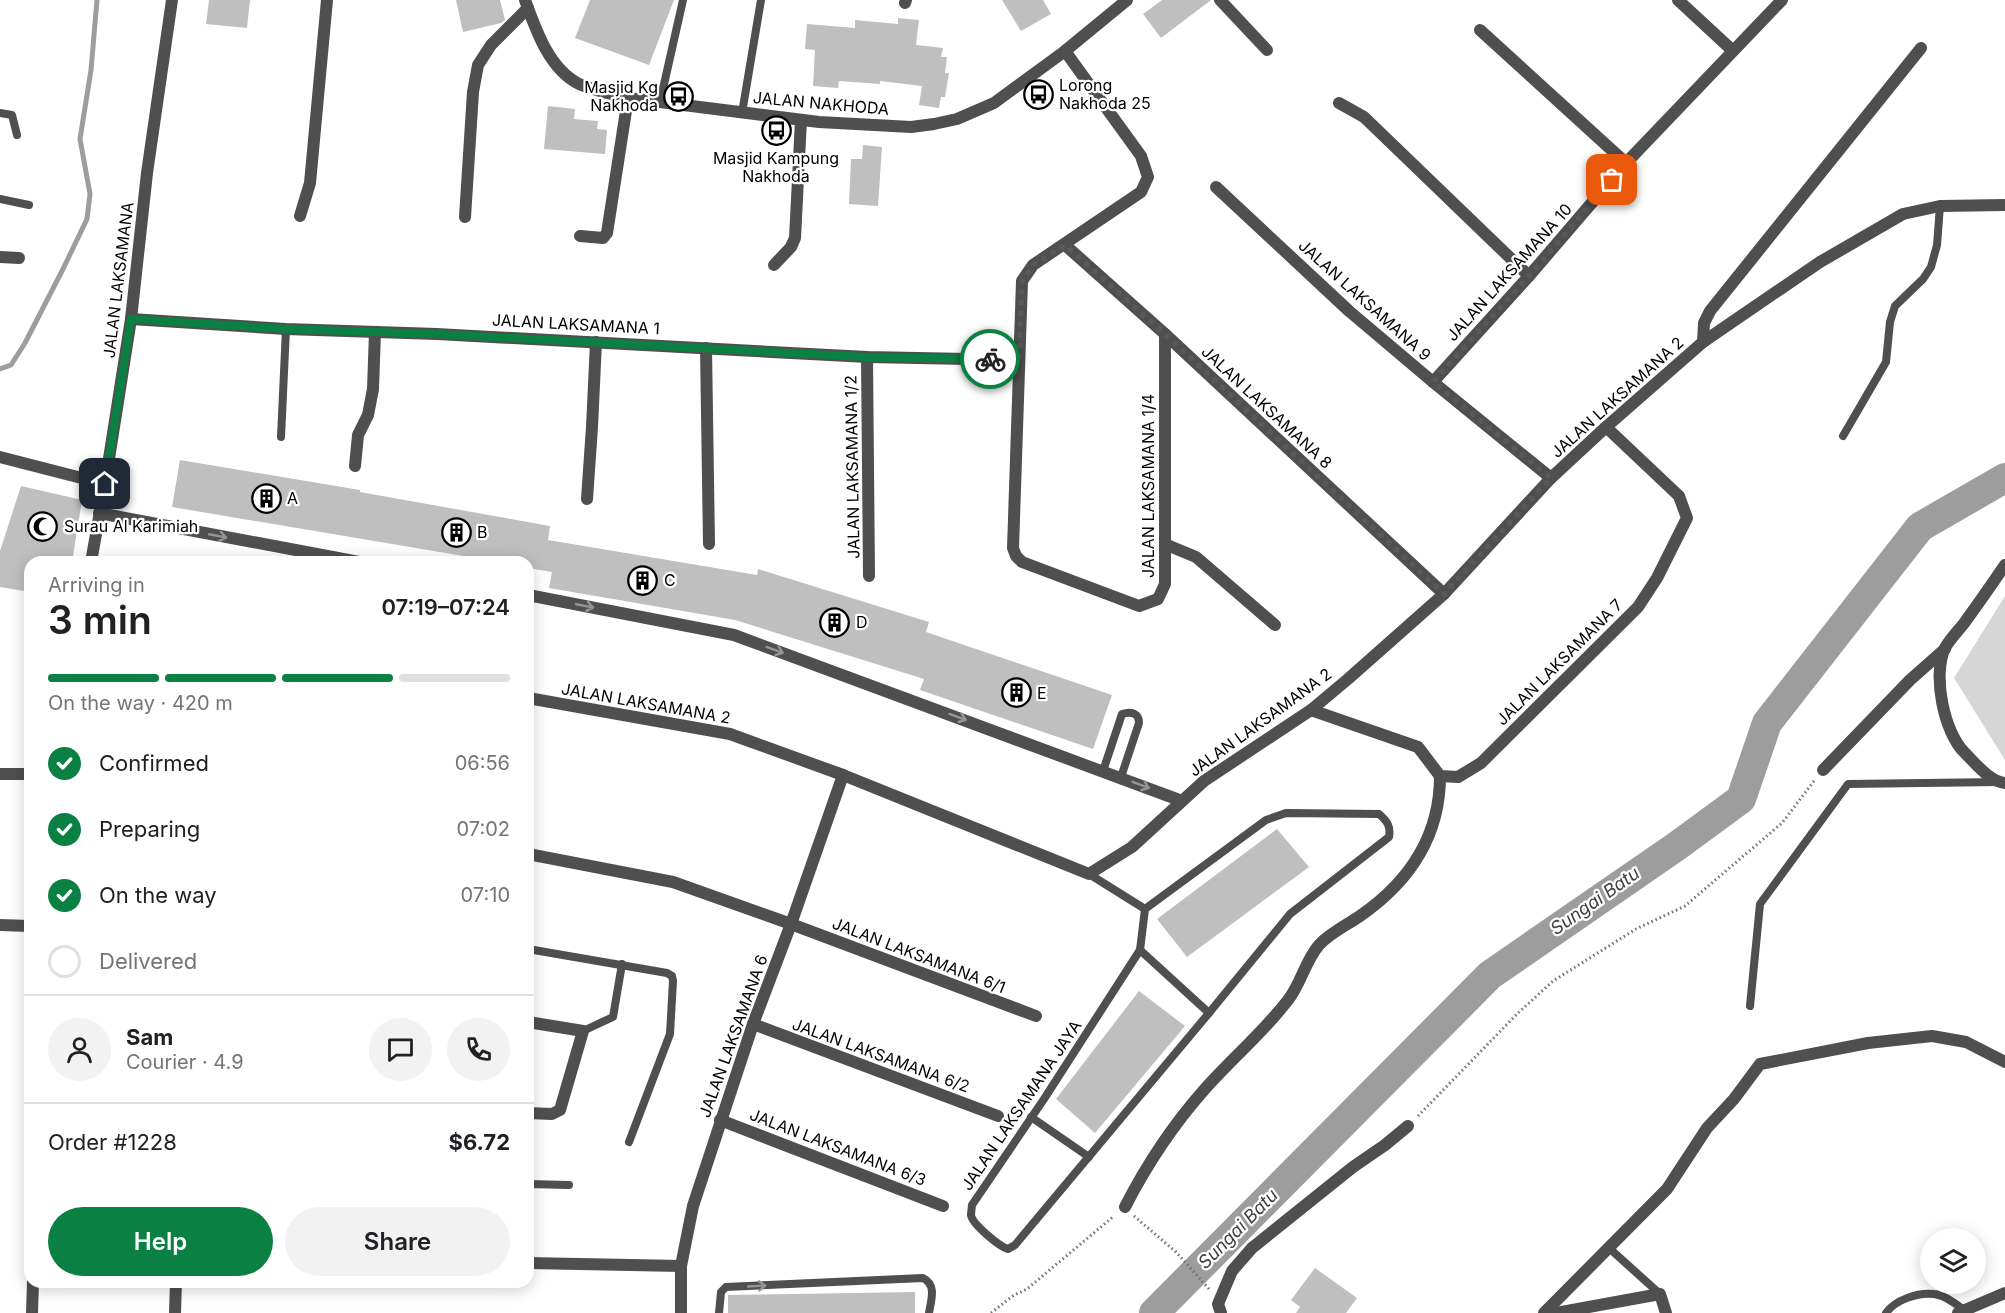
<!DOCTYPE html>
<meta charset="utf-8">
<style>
:root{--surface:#fff;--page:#f2f2f2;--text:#202124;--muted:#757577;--line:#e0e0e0;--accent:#0b8043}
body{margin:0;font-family:Inter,sans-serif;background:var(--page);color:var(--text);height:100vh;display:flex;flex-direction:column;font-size:22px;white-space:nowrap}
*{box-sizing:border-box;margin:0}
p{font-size:20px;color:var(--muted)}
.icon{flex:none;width:33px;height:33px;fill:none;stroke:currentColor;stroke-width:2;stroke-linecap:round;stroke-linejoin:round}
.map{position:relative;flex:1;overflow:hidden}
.panel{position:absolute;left:24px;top:556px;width:510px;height:732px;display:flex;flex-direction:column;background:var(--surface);border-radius:18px;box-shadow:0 3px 15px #0003}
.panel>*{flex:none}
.buttons{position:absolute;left:1920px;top:1228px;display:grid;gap:12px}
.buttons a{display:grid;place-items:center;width:66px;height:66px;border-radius:50%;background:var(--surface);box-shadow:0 3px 15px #0003;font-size:30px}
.pin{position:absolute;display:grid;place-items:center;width:51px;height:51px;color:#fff;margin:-26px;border-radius:12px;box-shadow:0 3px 9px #0006}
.courier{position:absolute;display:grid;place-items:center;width:60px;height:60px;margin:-30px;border:4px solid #0b8043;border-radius:50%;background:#fff;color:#222;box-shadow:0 2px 8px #0007}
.summary em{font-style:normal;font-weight:600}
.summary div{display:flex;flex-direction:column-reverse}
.summary{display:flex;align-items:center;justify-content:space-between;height:102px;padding:0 24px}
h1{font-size:39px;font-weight:600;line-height:45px}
.bar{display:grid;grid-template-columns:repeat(4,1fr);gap:9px 6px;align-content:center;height:72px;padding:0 24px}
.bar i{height:8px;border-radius:4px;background:var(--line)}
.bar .current{background:var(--accent)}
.bar p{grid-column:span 4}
.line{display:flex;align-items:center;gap:15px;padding:0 24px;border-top:2px solid var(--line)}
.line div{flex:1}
.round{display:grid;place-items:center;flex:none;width:63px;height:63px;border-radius:32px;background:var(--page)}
ol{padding:0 24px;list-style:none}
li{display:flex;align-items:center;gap:18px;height:66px}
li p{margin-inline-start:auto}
li .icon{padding:6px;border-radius:50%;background:var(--accent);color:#fff;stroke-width:4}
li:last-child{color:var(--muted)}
li i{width:33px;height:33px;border:3px solid var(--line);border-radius:50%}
.action{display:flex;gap:12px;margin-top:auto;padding:12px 24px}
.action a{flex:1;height:69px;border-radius:36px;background:var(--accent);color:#fff;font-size:24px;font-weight:600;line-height:69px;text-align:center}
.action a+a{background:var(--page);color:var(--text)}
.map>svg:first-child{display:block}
.green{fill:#d6d6d6}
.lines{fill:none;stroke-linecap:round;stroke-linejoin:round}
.stream{stroke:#9d9d9d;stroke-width:5}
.river{stroke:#9d9d9d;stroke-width:30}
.building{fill:#bfbfbf}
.path{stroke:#717171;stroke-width:3;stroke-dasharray:1.5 3;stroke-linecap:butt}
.service{stroke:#4f4f4f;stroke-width:8}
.minor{stroke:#4f4f4f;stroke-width:12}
.tertiary{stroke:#4f4f4f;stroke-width:12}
.oneway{stroke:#959595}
.done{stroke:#595959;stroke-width:6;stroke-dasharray:0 10.8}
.route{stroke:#0b8043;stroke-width:8}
.labels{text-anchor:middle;stroke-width:4.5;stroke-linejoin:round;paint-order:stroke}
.poi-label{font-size:16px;fill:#000;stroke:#fff;text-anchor:start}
.street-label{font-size:16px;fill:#000;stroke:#fff}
.water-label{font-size:18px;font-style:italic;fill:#3e3e3e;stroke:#fff}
</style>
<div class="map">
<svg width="2005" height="1313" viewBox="0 0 2005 1313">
<rect width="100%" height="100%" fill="#fff"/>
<polygon class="green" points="2005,596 2005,760 1954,678"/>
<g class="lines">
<polyline class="stream" points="0,369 11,365 25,343 63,269 87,219 90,194 80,139 91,70 97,0"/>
<polyline class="river" points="1154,1313 1490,975 1677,846 1741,799 1767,723 1920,527 2005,478"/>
</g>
<g class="building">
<polygon points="209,0 250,0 247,28 206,24"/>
<polygon points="456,0 500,0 505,20 501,23 463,32"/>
<polygon points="590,0 674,0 649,65 575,38"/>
<polygon points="1002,0 1043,0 1051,14 1021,31"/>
<polygon points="1162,0 1211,0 1161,38 1143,14"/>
<polygon points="898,18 919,20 916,45 943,48 941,57 947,57 945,73 949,73 945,97 941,97 939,108 919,105 922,86 880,81 880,84 839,81 838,88 813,86 815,50 805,49 807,24 855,28 855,20 898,24"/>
<polygon points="548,106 575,109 574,119 598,121 597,129 607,130 605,154 544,149"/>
<polygon points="863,145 882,147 878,206 849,204 851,159 862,159"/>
<polygon points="180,460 360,490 360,492 550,526 548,540 757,575 758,569 929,622 926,632 1112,695 1093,749 920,690 924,679 735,620 549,588 552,572 528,568 528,562 499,562 172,507"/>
<polygon points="21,486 82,500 72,562 30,562 30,592 0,587 0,551"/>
<polygon points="1277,829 1309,867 1187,957 1157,919"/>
<polygon points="1139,991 1185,1026 1095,1133 1056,1099"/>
<polygon points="1315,1268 1357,1298 1346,1313 1296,1313 1300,1307 1291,1300"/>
<polygon points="915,1292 915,1313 728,1313 728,1295"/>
</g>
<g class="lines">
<g class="path">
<polyline points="1418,1116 1517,1014 1553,981 1636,929 1685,906 1782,823 1814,781"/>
<polyline points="1134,1216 1176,1252 1209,1289"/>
<polyline points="991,1313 1014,1295 1027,1289 1114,1216"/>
</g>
<g class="service">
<polyline points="660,102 683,0"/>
<polyline points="0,113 12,115 17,135"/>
<polyline points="742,113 761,0"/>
<polyline points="0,199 29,205"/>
<polyline points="1843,436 1886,362 1890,322 1895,306 1923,279 1931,267 1937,245 1940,206"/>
<polyline points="281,437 286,329"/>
<path d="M1103 771 1122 714C1131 711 1139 713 1139 723L1121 777"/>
<path d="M1286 813 1379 814C1387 821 1391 826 1389 837L1290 914 1209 1013 1015 1245 1008 1249C1000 1247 972 1224 971 1215 971 1214 972 1205 972 1205L1044 1099 1140 950 1145 909 1266 820Z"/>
<polyline points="1089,874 1145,909"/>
<polyline points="528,949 667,973 672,976 673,981 670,1034 629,1142"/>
<polyline points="1140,950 1209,1013"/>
<polyline points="1750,1006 1760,904 1848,784 1999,782"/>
<polyline points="583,1031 613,1017 622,964"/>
<polyline points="1031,1117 1089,1157"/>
<polyline points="528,1184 569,1185"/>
<polyline points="1609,1248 1660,1294"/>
<path d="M719 1313 721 1292 726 1287 923 1278C937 1285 931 1300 929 1313"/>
<path d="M1886 1313C1895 1300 1918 1292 1934 1294 1945 1295 1956 1304 1964 1310"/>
</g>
<g class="minor">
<path d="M525 0C536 30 549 69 579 84 595 91 612 94 628 98L819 122 911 127 934 124 957 119 994 103 1065 51 1127 0"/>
<polyline points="1220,0 1267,50"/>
<polyline points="1678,0 1732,50"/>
<polyline points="905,3 906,0"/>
<polyline points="1480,30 1626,163"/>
<polyline points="1065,51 1141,156 1148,177 1141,192 1033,265 1022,281 1013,548 1016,556 1022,562 1139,606 1158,599 1165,584 1165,334"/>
<polyline points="1339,103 1364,117 1529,276"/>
<polyline points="1216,187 1349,311 1433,382 1551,478"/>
<polyline points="300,216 310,183 327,0"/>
<polyline points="465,217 473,92 478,65 491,45 528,8"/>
<polyline points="580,236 603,238 607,233 628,98"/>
<polyline points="1065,245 1165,334 1444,594"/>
<polyline points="0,257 19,258"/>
<polyline points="774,265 791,247 795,238 801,120"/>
<polyline points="131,319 286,329 437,334 867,357 1019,360"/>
<polyline points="1703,342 1704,323 1710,311 1921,48"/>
<polyline points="706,348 709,544"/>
<polyline points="867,357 869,576"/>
<polyline points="1433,382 1529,276 1626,163 1782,0"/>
<polyline points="355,466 358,435 368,415 373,389 375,332"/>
<polyline points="105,484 131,319 147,173 172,0"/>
<polyline points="587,499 592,427 596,342"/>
<polyline points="99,513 359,562"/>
<polyline points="1167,545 1196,557 1275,625"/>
<polyline points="528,595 734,635 1182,801"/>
<polyline points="1311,710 1418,747 1440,776 1458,777 1481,763 1638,607 1657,578 1687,518 1679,496 1606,427"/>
<polyline points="1823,770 1910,680 1945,649"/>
<polyline points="0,774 30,774"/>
<polyline points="528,854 673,882 791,924 1036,1016"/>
<polyline points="0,925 30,926"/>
<polyline points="528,1022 583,1031 560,1110 552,1114 528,1113"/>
<polyline points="753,1024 998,1116"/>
<polyline points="720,1120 943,1206"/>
<path d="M1125 1207C1146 1166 1173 1125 1204 1090 1231 1059 1263 1033 1288 1000 1301 984 1305 961 1319 945 1330 933 1347 925 1360 916 1409 882 1440 837 1440 776"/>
<polyline points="528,1263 681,1266"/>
<polyline points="32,1313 33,1282"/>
<polyline points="175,1313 176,1282"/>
<polyline points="681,1313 681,1266 693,1206 753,1024 791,924 843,775"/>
<polyline points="1221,1313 1218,1304 1232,1271 1252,1248 1353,1167 1385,1145 1408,1126"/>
<polyline points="1544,1313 1667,1189 1707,1128 1734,1099 1760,1064 1868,1043 1932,1036 1966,1042 2005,1062"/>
<polyline points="1556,1313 1660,1294 1666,1313"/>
<polyline points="1958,1313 2005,1293"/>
</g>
<g class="tertiary">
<polyline points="0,457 105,484 91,562"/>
<path d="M2005 565C1992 584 1979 603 1965 622 1959 630 1950 639 1945 648 1932 675 1944 733 1965 753 1975 763 1990 782 2005 783"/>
<polyline points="528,698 730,734 843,775 1089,874 1132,847 1204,781 1311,710 1348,679 1444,594 1551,478 1606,427 1703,342 1820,262 1903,214 1940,206 2005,205"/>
</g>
</g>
<defs><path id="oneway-shaft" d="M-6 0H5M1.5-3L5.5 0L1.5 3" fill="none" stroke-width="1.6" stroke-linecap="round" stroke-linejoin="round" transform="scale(1.5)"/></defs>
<g class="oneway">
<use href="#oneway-shaft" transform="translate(218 536) rotate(11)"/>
<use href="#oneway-shaft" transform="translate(585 606) rotate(11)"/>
<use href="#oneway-shaft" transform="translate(775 650) rotate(20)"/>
<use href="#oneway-shaft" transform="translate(958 717) rotate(20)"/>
<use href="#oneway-shaft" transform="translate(1141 785) rotate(21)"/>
<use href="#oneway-shaft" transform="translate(757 1286) rotate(-3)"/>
</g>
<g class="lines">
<polyline class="done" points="990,359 1019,360 1022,281 1033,265 1065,245 1165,334 1444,594 1551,478 1433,382 1529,276 1612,180"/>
<polyline class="route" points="105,484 131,319 286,329 437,334 867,357 990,359"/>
</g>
<defs>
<symbol id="bus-ring" viewBox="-11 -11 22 22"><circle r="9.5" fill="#fff" stroke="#000" stroke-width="1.5"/><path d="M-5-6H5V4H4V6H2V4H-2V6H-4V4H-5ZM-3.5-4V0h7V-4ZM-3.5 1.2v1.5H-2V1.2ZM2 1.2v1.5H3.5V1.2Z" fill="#000"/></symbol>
<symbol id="building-ring" viewBox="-11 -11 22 22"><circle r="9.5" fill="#fff" stroke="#000" stroke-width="1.5"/><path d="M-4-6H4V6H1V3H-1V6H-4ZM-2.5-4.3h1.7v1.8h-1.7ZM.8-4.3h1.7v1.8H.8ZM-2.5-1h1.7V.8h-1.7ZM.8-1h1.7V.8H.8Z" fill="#000"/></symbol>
<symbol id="mosque-ring" viewBox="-11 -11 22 22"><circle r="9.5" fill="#fff" stroke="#000" stroke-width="1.5"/><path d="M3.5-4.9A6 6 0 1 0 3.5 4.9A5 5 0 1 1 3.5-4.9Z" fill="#000"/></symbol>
</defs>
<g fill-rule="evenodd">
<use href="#bus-ring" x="1022" y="78" width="33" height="33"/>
<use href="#bus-ring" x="662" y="80" width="33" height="33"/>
<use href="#bus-ring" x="760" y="114" width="33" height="33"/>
<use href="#building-ring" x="250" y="482" width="33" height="33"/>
<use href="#mosque-ring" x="26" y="510" width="33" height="33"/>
<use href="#building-ring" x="440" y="516" width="33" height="33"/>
<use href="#building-ring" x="626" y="564" width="33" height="33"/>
<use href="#building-ring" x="818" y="606" width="33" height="33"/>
<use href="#building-ring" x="1000" y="676" width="33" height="33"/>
</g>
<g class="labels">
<g class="poi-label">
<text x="1059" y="91">Lorong<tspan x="1059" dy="18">Nakhoda 25</tspan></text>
<text x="658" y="93" text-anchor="end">Masjid Kg<tspan x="658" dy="18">Nakhoda</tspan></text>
<text x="776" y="164" text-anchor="middle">Masjid Kampung<tspan x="776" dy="18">Nakhoda</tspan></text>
<text x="287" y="504">A</text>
<text x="64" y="532">Surau Al Karimiah</text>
<text x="477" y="538">B</text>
<text x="664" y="586">C</text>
<text x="856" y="628">D</text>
<text x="1037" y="699">E</text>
</g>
<g class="street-label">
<text transform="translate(821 103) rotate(5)" y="6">JALAN NAKHODA</text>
<text transform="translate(1509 272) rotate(-48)" y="6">JALAN LAKSAMANA 10</text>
<text transform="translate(118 280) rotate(-83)" y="6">JALAN LAKSAMANA</text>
<text transform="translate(1365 300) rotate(42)" y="6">JALAN LAKSAMANA 9</text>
<text transform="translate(576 324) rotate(3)" y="6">JALAN LAKSAMANA 1</text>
<text transform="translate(1617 397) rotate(-42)" y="6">JALAN LAKSAMANA 2</text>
<text transform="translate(1267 407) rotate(43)" y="6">JALAN LAKSAMANA 8</text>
<text transform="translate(852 467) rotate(-91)" y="6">JALAN LAKSAMANA 1/2</text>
<text transform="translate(1148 486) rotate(-90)" y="6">JALAN LAKSAMANA 1/4</text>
<text transform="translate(1559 662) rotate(-45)" y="6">JALAN LAKSAMANA 7</text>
<text transform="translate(646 703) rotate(10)" y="6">JALAN LAKSAMANA 2</text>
<text transform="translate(1260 722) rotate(-36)" y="6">JALAN LAKSAMANA 2</text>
<text transform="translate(919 955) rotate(21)" y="6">JALAN LAKSAMANA 6/1</text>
<text transform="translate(733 1036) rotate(-70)" y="6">JALAN LAKSAMANA 6</text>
<text transform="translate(881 1055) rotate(20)" y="6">JALAN LAKSAMANA 6/2</text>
<text transform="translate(1021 1105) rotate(-56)" y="6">JALAN LAKSAMANA JAYA</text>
<text transform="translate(838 1147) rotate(21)" y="6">JALAN LAKSAMANA 6/3</text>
</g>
<g class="water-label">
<text transform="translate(1595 901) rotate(-35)" y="6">Sungai Batu</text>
<text transform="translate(1238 1229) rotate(-45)" y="6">Sungai Batu</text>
</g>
</g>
</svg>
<div class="buttons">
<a><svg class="icon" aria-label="layers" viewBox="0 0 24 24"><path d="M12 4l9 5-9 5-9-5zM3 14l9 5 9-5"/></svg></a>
</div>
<div class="pin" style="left:1612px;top:180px;background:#ea580c"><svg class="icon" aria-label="bag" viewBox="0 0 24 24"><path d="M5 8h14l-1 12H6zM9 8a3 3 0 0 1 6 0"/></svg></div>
<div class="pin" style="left:105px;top:484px;background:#1f2937"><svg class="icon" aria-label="home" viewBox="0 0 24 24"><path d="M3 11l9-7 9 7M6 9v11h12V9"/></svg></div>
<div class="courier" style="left:990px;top:359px"><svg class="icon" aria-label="bike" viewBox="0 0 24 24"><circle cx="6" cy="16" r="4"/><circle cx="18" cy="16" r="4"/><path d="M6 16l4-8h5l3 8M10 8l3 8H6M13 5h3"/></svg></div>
<section class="panel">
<div class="summary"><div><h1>3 min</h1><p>Arriving in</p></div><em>07:19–07:24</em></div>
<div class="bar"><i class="current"></i><i class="current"></i><i class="current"></i><i></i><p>On the way · 420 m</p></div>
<ol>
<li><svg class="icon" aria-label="check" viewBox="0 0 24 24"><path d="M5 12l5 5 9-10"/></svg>Confirmed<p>06:56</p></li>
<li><svg class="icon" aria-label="check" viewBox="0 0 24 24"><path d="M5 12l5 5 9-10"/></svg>Preparing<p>07:02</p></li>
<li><svg class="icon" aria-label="check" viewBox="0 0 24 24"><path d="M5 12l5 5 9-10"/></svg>On the way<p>07:10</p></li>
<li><i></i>Delivered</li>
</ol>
<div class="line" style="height:108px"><a class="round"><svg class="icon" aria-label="person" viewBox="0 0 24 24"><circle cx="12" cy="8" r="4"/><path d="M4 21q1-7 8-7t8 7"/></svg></a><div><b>Sam</b><p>Courier · 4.9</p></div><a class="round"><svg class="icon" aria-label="chat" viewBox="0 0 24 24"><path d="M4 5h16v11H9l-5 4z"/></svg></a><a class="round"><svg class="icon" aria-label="phone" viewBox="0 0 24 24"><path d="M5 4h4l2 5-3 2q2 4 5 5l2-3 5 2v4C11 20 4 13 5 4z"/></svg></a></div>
<div class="line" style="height:78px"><div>Order #1228</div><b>$6.72</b></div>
<div class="action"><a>Help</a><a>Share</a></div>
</section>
</div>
